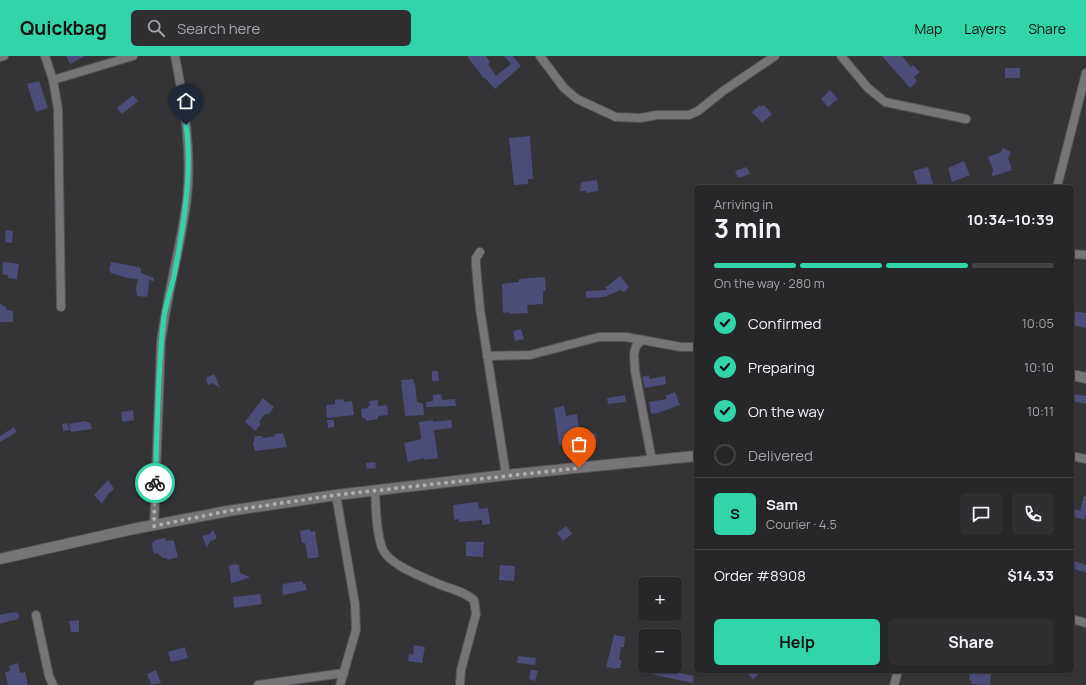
<!DOCTYPE html>
<meta charset="utf-8">
<style>
:root{--surface:#272628;--page:#2f2e30;--text:#f1f3f6;--muted:#a4a5a8;--line:#434345;--accent:#32d4a9}
body{margin:0;font-family:Manrope,sans-serif;background:var(--page);color:var(--text);height:100vh;display:flex;flex-direction:column;font-size:15px;white-space:nowrap}
*{box-sizing:border-box;margin:0}
p{font-size:13px;color:var(--muted)}
.icon{flex:none;width:22px;height:22px;fill:none;stroke:currentColor;stroke-width:2;stroke-linecap:round;stroke-linejoin:round}
.map{position:relative;flex:1;overflow:hidden}
.side{position:absolute;left:694px;top:129px;width:380px;height:488px;display:flex;flex-direction:column;background:var(--surface);border-radius:6px;box-shadow:0 1px 3px #0004,0 0 0 1px var(--line)}
.side>*{flex:none}
.tools{position:absolute;left:638px;top:521px;display:grid;gap:8px}
.tools a{display:grid;place-items:center;width:44px;height:44px;border-radius:6px;background:var(--surface);box-shadow:0 1px 3px #0004,0 0 0 1px var(--line);font-size:20px}
.pin{position:absolute;display:grid;place-items:center;width:34px;height:34px;color:#fff;margin:-41px -17px;border-radius:50% 50% 50% 0;rotate:-45deg;box-shadow:0 0 4px #0007}
.pin .icon{rotate:45deg}
.courier{position:absolute;display:grid;place-items:center;width:40px;height:40px;margin:-20px;border:3px solid #32d4a9;border-radius:50%;background:#fff;color:#222;box-shadow:0 1px 5px #0007}
.summary em{font-style:normal;font-weight:700}
.summary div{display:flex;flex-direction:column-reverse}
.summary{display:flex;align-items:center;justify-content:space-between;height:68px;padding:0 20px}
h1{font-size:26px;font-weight:700;line-height:30px}
.bar{display:grid;grid-template-columns:repeat(4,1fr);gap:6px 4px;align-content:center;height:48px;padding:0 20px}
.bar i{height:5px;border-radius:3px;background:var(--line)}
.bar .selected{background:var(--accent)}
.bar p{grid-column:span 4}
.line{display:flex;align-items:center;gap:10px;padding:0 20px;border-top:1px solid var(--line)}
.line div{flex:1}
.round{display:grid;place-items:center;flex:none;width:42px;height:42px;border-radius:6px;background:var(--page)}
ol{padding:0 20px;list-style:none}
li{display:flex;align-items:center;gap:12px;height:44px}
li p{margin-inline-start:auto}
li .icon{padding:4px;border-radius:50%;background:var(--accent);color:#111;stroke-width:4}
li:last-child{color:var(--muted)}
li i{width:22px;height:22px;border:2px solid var(--line);border-radius:50%}
.primary-button{display:flex;gap:8px;margin-top:auto;padding:8px 20px}
.primary-button a{flex:1;height:46px;border-radius:6px;background:var(--accent);color:#111;font-size:16px;font-weight:700;line-height:46px;text-align:center}
.primary-button a+a{background:var(--page);color:var(--text)}
header{display:flex;align-items:center;gap:24px;box-sizing:border-box;height:56px;padding:0 20px;background:var(--accent);color:#111}
header strong{font-size:19px}
nav{display:flex;gap:22px;margin-inline-start:auto;font-size:14px}
.search{width:280px;height:36px;background:var(--page);display:flex;align-items:center;gap:10px;box-sizing:border-box;padding:0 14px;border-radius:6px;color:var(--muted);font-size:15px}
.map>svg:first-child{display:block}
.building{fill:#4c4c79}
.lines{fill:none;stroke-linecap:round;stroke-linejoin:round}
.minor-casing{stroke:#545255;stroke-width:10}
.tertiary-casing{stroke:#545255;stroke-width:12}
.minor{stroke:#767477;stroke-width:8}
.tertiary{stroke:#767477;stroke-width:10}
.done{stroke:#b0aeb0;stroke-width:4;stroke-dasharray:0 7.2}
.route{stroke:#32d4a9;stroke-width:5}
</style>
<header>
<strong>Quickbag</strong>
<div class="search"><svg class="icon" aria-label="search" viewBox="0 0 24 24"><circle cx="10" cy="10" r="6"/><path d="M15 15l6 6"/></svg>Search here</div>
<nav><a>Map</a><a>Layers</a><a>Share</a></nav>
</header>
<div class="map">
<svg width="1086" height="629" viewBox="0 0 1086 629">
<rect width="100%" height="100%" fill="#343335"/>
<g class="building">
<polygon points="66,0 85,0 70,8"/>
<polygon points="467,0 486,0 490,6 488,8 496,20 511,8 504,0 513,0 521,10 495,33 485,22 484,23"/>
<polygon points="882,0 902,0 911,11 913,9 920,16 914,21 917,25 910,32"/>
<rect x="1005" y="12" width="15" height="10"/>
<polygon points="39,25 48,52 36,56 27,28"/>
<polygon points="830,34 838,43 828,51 821,43"/>
<polygon points="133,39 138,45 122,58 117,52"/>
<polygon points="760,49 761,51 764,49 772,58 762,67 752,56"/>
<polygon points="530,80 533,123 528,123 528,128 514,129 509,82"/>
<polygon points="1003,92 1011,96 1008,102 1012,114 991,121 993,114 988,101 1001,96"/>
<polygon points="964,105 970,119 952,126 948,112"/>
<polygon points="747,111 750,118 738,122 735,115"/>
<polygon points="928,111 933,128 918,131 913,115"/>
<polygon points="597,124 598,135 586,137 586,135 580,135 581,126"/>
<polygon points="6,174 13,175 12,187 5,186"/>
<polygon points="3,206 19,208 17,223 8,222 8,219 2,218"/>
<polygon points="111,206 139,211 141,213 141,217 154,222 154,225 149,224 148,239 146,241 137,240 136,232 138,223 128,222 111,217 109,214"/>
<polygon points="620,220 629,231 624,236 621,234 604,241 586,242 586,235 607,234 605,231 609,229"/>
<polygon points="545,221 546,235 543,235 543,248 527,249 528,257 510,258 509,256 503,257 502,228 519,226 519,223"/>
<polygon points="0,248 6,251 7,254 13,255 13,266 0,266"/>
<polygon points="1072,255 1086,257 1086,272 1072,269"/>
<polygon points="521,273 524,283 515,285 513,275"/>
<polygon points="432,315 438,315 439,325 432,325"/>
<polygon points="214,318 216,322 220,332 212,327 209,329 207,327 206,322"/>
<polygon points="649,319 650,323 665,320 666,328 645,332 642,321"/>
<polygon points="413,323 414,327 415,327 417,346 419,346 419,347 423,347 424,359 405,360 401,324"/>
<polygon points="675,336 680,349 658,357 651,358 649,346 667,343 665,340"/>
<polygon points="441,338 442,344 455,343 456,350 426,351 426,346 433,345 433,339"/>
<polygon points="1073,338 1086,340 1086,348 1072,345"/>
<polygon points="625,339 626,346 608,348 607,342"/>
<polygon points="263,342 274,351 269,358 266,358 263,360 259,366 261,368 255,375 245,366"/>
<polygon points="343,343 344,346 352,345 354,359 327,362 326,349 335,348 335,344"/>
<polygon points="378,344 378,350 387,349 388,359 378,360 378,363 366,365 365,362 362,362 361,353 368,352 368,350 370,350 369,345"/>
<polygon points="564,350 566,360 577,358 580,378 585,377 586,384 559,389 554,352"/>
<polygon points="133,354 134,364 122,366 121,356"/>
<polygon points="327,364 334,364 334,371 328,372"/>
<polygon points="433,364 433,366 451,364 452,372 434,374 438,402 424,404 424,402 408,406 404,387 421,383 419,366"/>
<polygon points="85,365 90,367 92,373 71,376 69,368"/>
<polygon points="67,367 70,374 63,375 62,368"/>
<polygon points="14,371 17,376 0,386 0,380"/>
<polygon points="283,377 287,391 255,395 253,388 255,380 262,380 263,382 275,380 274,378"/>
<polygon points="596,377 597,385 590,386 589,378"/>
<polygon points="375,406 376,412 367,413 366,407"/>
<polygon points="108,424 114,433 108,438 102,448 94,439"/>
<polygon points="1084,440 1086,441 1086,458 1084,464 1072,460 1072,452 1080,455"/>
<polygon points="478,446 479,453 488,452 490,468 482,469 482,464 459,466 459,463 454,464 453,449"/>
<polygon points="566,470 572,478 563,485 557,477"/>
<polygon points="310,473 310,476 315,475 319,501 308,503 305,487 302,487 300,475"/>
<polygon points="213,474 216,479 216,483 210,485 207,492 202,480 209,478"/>
<polygon points="165,482 167,485 172,484 174,485 178,501 168,504 166,502 163,502 157,497 155,498 153,495 152,487 155,484"/>
<polygon points="466,486 484,486 483,501 466,500"/>
<polygon points="1074,505 1086,509 1086,517 1072,512"/>
<polygon points="235,508 239,509 240,517 250,521 239,525 231,527 229,510"/>
<polygon points="500,509 515,510 514,525 499,524"/>
<polygon points="302,525 303,528 305,527 307,534 283,539 282,531 283,531 283,528"/>
<polygon points="260,538 262,548 234,552 233,541"/>
<polygon points="14,556 18,557 19,561 16,564 13,564 0,568 0,559"/>
<polygon points="79,564 79,576 71,576 69,565"/>
<polygon points="614,579 625,581 624,591 621,591 619,604 622,605 620,612 616,612 616,613 606,611"/>
<polygon points="414,589 425,591 422,607 408,605 409,598 413,599"/>
<polygon points="185,591 188,602 171,606 168,596"/>
<polygon points="518,600 536,602 535,609 517,607"/>
<polygon points="18,607 20,617 25,616 28,629 8,629 5,616 10,615 9,610"/>
<polygon points="647,610 666,611 666,614 694,620 693,627 646,617"/>
<polygon points="156,614 161,627 151,629 147,618"/>
<polygon points="531,614 538,615 535,625 529,623"/>
<polygon points="745,615 755,615 758,619 753,623"/>
<polygon points="970,615 991,618 990,629 971,628 972,625 969,624"/>
</g>
<g class="lines">
<defs>
<g id="minor">
<polyline points="45,0 53,24 58,53 61,251"/>
<polyline points="540,0 564,32 577,43 616,61 640,62 657,59 689,59 698,55 723,35 775,0"/>
<polyline points="841,0 868,32 885,46 966,63"/>
<polyline points="0,1 4,0"/>
<polyline points="53,24 133,0"/>
<polyline points="1057,131 1086,17"/>
<polyline points="480,196 476,202 476,210 480,253 506,419"/>
<polyline points="1072,198 1086,199"/>
<polyline points="642,284 636,290 634,298 635,315 652,405"/>
<polyline points="487,300 530,299 599,281 626,281 681,291 696,291"/>
<polyline points="1072,400 1086,403"/>
<path d="M375 434C376 453 376 474 382 492 388 509 425 522 441 529 454 534 463 535 474 544L476 558 461 614 460 629"/>
<polyline points="336,439 355,548 356,574 340,629"/>
<path d="M154 470 161 286C167 238 181 191 187 142 192 95 184 46 175 0"/>
<polyline points="36,559 49,620 53,629"/>
<polyline points="1072,563 1086,567"/>
<polyline points="258,629 344,617"/>
<polyline points="894,629 898,615"/>
</g>
<g id="tertiary">
<polyline points="1072,319 1086,322"/>
<polyline points="0,503 133,473 228,455 336,439 506,419 696,400"/>
</g>
</defs>
<use href="#minor" class="minor-casing"/>
<use href="#tertiary" class="tertiary-casing"/>
<use href="#minor" class="minor"/>
<use href="#tertiary" class="tertiary"/>
</g>
<g class="lines">
<polyline class="done" points="155,427 154,470 228,455 336,439 579,412"/>
<path class="route" d="M155 427C158 372 157 316 164 261 166 247 171 233 174 220 183 174 193 115 186 69"/>
</g>
</svg>
<div class="tools">
<a>+</a>
<a>−</a>
</div>
<div class="pin" style="left:579px;top:412px;background:#ea580c"><svg class="icon" aria-label="bag" viewBox="0 0 24 24"><path d="M5 8h14l-1 12H6zM9 8a3 3 0 0 1 6 0"/></svg></div>
<div class="pin" style="left:186px;top:69px;background:#1f2937"><svg class="icon" aria-label="home" viewBox="0 0 24 24"><path d="M3 11l9-7 9 7M6 9v11h12V9"/></svg></div>
<div class="courier" style="left:155px;top:427px"><svg class="icon" aria-label="bike" viewBox="0 0 24 24"><circle cx="6" cy="16" r="4"/><circle cx="18" cy="16" r="4"/><path d="M6 16l4-8h5l3 8M10 8l3 8H6M13 5h3"/></svg></div>
<section class="side">
<div class="summary"><div><h1>3 min</h1><p>Arriving in</p></div><em>10:34–10:39</em></div>
<div class="bar"><i class="selected"></i><i class="selected"></i><i class="selected"></i><i></i><p>On the way · 280 m</p></div>
<ol>
<li><svg class="icon" aria-label="check" viewBox="0 0 24 24"><path d="M5 12l5 5 9-10"/></svg>Confirmed<p>10:05</p></li>
<li><svg class="icon" aria-label="check" viewBox="0 0 24 24"><path d="M5 12l5 5 9-10"/></svg>Preparing<p>10:10</p></li>
<li><svg class="icon" aria-label="check" viewBox="0 0 24 24"><path d="M5 12l5 5 9-10"/></svg>On the way<p>10:11</p></li>
<li><i></i>Delivered</li>
</ol>
<div class="line" style="height:72px"><b class="round" style="background:var(--accent);color:#111">S</b><div><b>Sam</b><p>Courier · 4.5</p></div><a class="round"><svg class="icon" aria-label="chat" viewBox="0 0 24 24"><path d="M4 5h16v11H9l-5 4z"/></svg></a><a class="round"><svg class="icon" aria-label="phone" viewBox="0 0 24 24"><path d="M5 4h4l2 5-3 2q2 4 5 5l2-3 5 2v4C11 20 4 13 5 4z"/></svg></a></div>
<div class="line" style="height:52px"><div>Order #8908</div><b>$14.33</b></div>
<div class="primary-button"><a>Help</a><a>Share</a></div>
</section>
</div>
